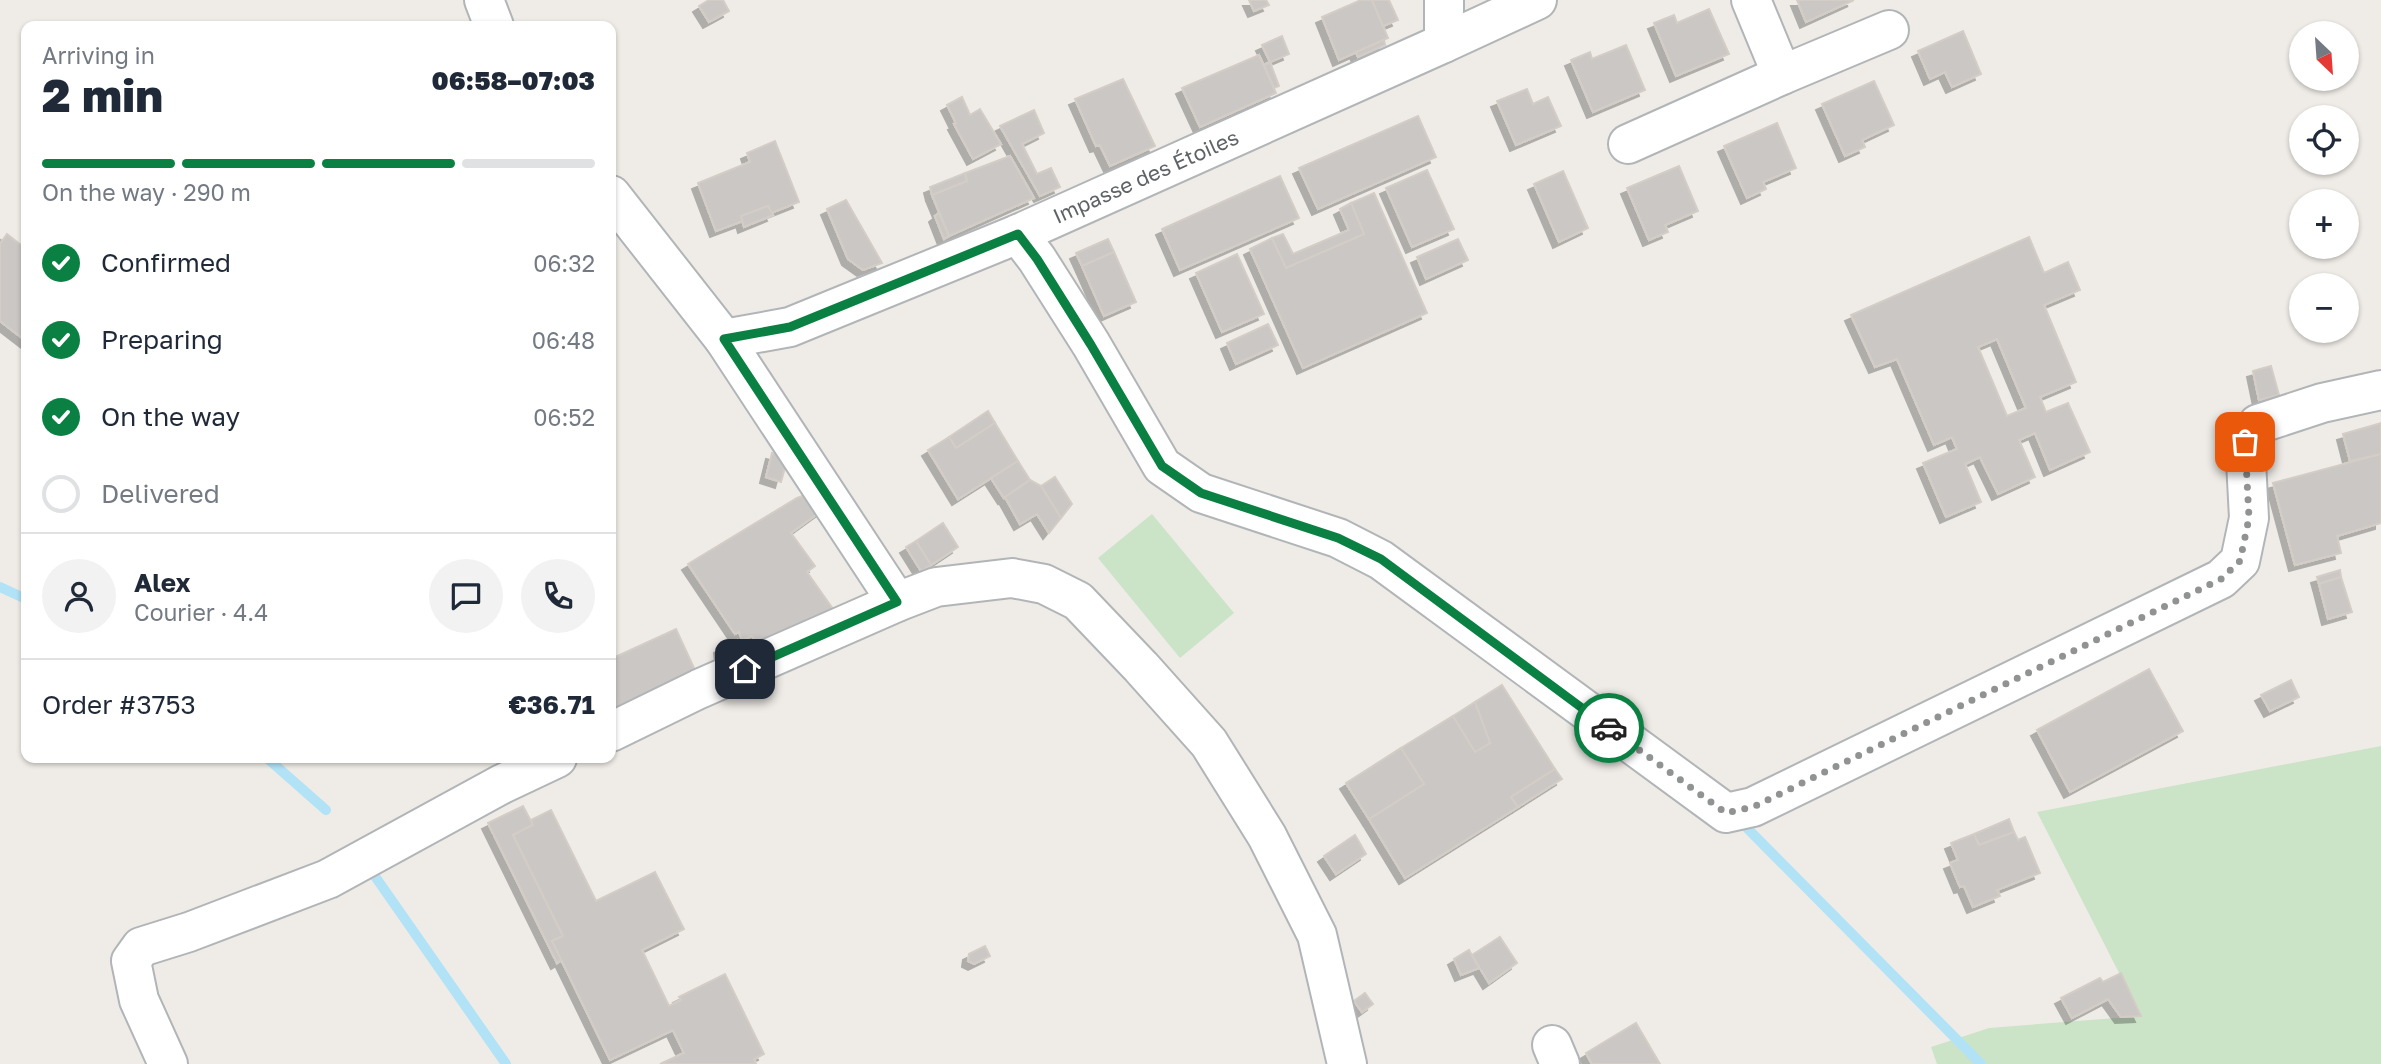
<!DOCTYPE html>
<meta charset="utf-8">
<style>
:root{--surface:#fff;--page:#f2f2f3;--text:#1f2937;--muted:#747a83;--line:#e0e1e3;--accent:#0b8043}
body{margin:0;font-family:"Golos Text",sans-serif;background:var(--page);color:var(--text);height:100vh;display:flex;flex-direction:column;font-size:26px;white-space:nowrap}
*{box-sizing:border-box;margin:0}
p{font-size:23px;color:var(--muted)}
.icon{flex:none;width:38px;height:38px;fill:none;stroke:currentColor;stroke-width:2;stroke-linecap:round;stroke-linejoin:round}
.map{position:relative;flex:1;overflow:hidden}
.panel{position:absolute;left:21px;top:21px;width:595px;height:742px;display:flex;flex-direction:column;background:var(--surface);border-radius:14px;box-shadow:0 2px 5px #0004}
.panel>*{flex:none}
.needle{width:46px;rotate:155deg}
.controls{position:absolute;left:2289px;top:21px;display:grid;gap:14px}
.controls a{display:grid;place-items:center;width:70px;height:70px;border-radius:50%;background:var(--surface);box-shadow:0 2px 5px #0004;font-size:35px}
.pin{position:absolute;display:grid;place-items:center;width:60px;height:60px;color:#fff;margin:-30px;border-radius:14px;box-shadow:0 4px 10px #0006}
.courier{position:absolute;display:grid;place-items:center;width:70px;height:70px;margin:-35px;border:5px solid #0b8043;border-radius:50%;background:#fff;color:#222;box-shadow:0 2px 9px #0007}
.head em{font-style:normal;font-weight:800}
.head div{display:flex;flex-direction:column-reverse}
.head{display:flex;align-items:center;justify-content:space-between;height:119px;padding:0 21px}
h1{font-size:46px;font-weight:800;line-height:52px}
.bar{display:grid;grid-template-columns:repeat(4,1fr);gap:10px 7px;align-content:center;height:84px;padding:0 21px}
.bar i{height:9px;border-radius:5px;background:var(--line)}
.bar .active{background:var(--accent)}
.bar p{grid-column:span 4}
.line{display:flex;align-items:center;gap:18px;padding:0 21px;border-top:2px solid var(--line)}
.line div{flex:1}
.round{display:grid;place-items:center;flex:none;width:74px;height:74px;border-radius:37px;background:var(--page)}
ol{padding:0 21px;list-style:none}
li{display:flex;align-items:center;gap:21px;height:77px}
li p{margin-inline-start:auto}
li .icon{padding:7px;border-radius:50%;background:var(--accent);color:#fff;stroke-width:4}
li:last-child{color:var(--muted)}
li i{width:38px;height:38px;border:4px solid var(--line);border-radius:50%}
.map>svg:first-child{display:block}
.green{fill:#cbe4c7}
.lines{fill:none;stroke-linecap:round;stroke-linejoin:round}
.stream{stroke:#b1e2f6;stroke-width:10}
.building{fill:#cbc7c4;stroke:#d3cdc6;stroke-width:2;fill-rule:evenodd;filter:url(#shadow)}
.minor-casing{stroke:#b2b5b8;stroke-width:42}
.minor{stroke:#fff;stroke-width:38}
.done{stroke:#919393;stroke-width:7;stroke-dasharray:0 12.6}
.route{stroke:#0b8043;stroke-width:9}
.labels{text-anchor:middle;stroke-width:5;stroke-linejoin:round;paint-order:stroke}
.street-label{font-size:21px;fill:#5f6366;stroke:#fff}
</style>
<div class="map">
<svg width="2381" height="1064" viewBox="0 0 2381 1064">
<defs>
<filter id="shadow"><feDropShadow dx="-6" dy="6" stdDeviation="0" flood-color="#0004"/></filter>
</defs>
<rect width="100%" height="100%" fill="#efece7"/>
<g class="green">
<polygon points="1152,514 1234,613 1180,658 1098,558"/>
<polygon points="2381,746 2381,1064 1937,1064 1931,1047 1989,1028 2141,1016 2037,812"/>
</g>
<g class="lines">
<g class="stream">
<polyline points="0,587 26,599"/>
<polyline points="267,758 326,810"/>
<polyline points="1747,828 1981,1064"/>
<polyline points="372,872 506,1064"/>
</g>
</g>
<g class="building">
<polygon points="709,0 723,0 729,11 709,22 699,6"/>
<polygon points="1249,0 1266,0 1269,5 1254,11"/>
<polygon points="1361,0 1372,0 1388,38 1339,60 1322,17"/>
<polygon points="1372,0 1389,0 1398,20 1383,26"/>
<polygon points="1797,0 1854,0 1806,22"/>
<polygon points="1709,9 1729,54 1676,76 1654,23 1674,15 1677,23"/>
<polygon points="1963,31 1981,74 1952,87 1945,72 1930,79 1918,51"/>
<polygon points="1282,36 1289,54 1270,62 1262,45"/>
<polygon points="1384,40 1385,45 1358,57 1356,52"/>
<polygon points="1626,45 1645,90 1593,112 1571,60 1590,52 1592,59"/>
<polygon points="1259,55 1276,93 1200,127 1182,88"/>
<polygon points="1270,62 1279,86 1274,88 1264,65"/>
<polygon points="1123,79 1155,146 1110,166 1100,145 1096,146 1075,99"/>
<polygon points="1874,81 1894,125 1862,140 1865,147 1845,156 1822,104"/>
<polygon points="1527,89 1533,104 1548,97 1561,126 1516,145 1497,101"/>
<polygon points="962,97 970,115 980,109 1001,144 973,159 954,124 956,123 947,105"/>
<polygon points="1034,110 1044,133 1022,144 1037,174 1051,168 1060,187 1040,196 1000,126"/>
<polygon points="1418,116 1436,157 1318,209 1299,168"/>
<polygon points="1777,123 1796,168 1763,182 1766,189 1747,198 1724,146"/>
<polygon points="775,141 799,202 771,213 768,206 741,216 743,221 716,231 698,183 750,162 747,153"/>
<polygon points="1010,156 1034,198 949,236 932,195 967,181 965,173"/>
<polygon points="1679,166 1698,211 1665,225 1668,232 1649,240 1627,188"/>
<polygon points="1427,170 1454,229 1412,247 1386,188"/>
<polygon points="1563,171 1588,228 1559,242 1534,184"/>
<polygon points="965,173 967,181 932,195 930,187"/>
<polygon points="1280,176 1299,218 1180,270 1162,229"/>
<polygon points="1374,193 1427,313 1303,368 1250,249 1272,238 1286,268 1364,234 1351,203"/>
<polygon points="846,200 882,263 863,270 848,259 827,209"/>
<polygon points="1351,203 1364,234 1286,268 1272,238 1283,234 1293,254 1349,230 1340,209"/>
<polygon points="768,206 773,215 744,227 741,216"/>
<polygon points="939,213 949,236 944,239 935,216"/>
<polygon points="7,234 26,249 26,341 0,321 0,244"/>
<path d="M2029 237 2044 273 2068 262 2080 290 2044 305 2076 382 2040 397 2046 412 2068 403 2090 452 2050 470 2035 433 2019 440 2035 477 1998 494 1980 457 1965 464 1981 502 1946 517 1923 463 1957 449 1952 437 1934 445 1897 359 1875 367 1851 315ZM1997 339 2026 408 2007 416 1978 347Z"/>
<polygon points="1108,239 1114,252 1082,266 1076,253"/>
<polygon points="1458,239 1468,260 1426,279 1417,257"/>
<polygon points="1114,252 1136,302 1104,316 1082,266"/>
<polygon points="1237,254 1264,314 1222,332 1196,273"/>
<polygon points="1268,324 1278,345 1236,364 1227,343"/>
<polygon points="2271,366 2279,395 2259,400 2253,371"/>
<polygon points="988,411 995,423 956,448 949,437"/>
<polygon points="995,423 1018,461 958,499 928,450 949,437 956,448"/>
<polygon points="2381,423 2381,454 2350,461 2343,434"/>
<polygon points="772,453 788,457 781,482 766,477"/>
<polygon points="2381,454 2381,523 2337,536 2341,553 2295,565 2273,483"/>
<polygon points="1018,461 1030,480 1004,498 991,478"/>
<polygon points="1055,477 1072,504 1061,518 1041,486"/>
<polygon points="1030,480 1041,486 1061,518 1049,533 1037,514 1020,524 1005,497"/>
<polygon points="813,492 824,509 791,533 815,566 807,572 833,609 762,650 752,636 742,640 739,632 735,634 688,564 797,498"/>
<polygon points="943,523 958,547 931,565 916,541"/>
<polygon points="916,541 931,565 921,571 906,547"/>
<polygon points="2340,570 2341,577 2319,584 2317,577"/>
<polygon points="2341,577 2352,612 2328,619 2319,584"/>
<polygon points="676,629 700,681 611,721 611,659"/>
<polygon points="737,640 750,656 723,670 720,647"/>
<polygon points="2149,669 2183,731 2070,792 2037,730"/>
<polygon points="2291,680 2299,697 2270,711 2261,695"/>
<polygon points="1502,685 1555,769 1511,797 1518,807 1405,878 1369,819 1424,784 1401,748 1453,716 1475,752 1490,743 1475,702"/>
<polygon points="1475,702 1490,743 1475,752 1453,716"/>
<polygon points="1401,748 1424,784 1369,819 1346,783"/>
<polygon points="1555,769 1562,779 1518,807 1511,797"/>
<polygon points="523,806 533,825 513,835 563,936 552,941 562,960 557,963 488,823"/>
<polygon points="551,810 596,901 655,872 684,929 642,950 669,1006 681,1000 679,997 725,974 764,1054 754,1059 756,1064 660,1064 684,1053 673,1030 610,1060 552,941 563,936 513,835 533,825 531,820"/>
<polygon points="2009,819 2014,832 1979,845 1974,834"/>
<polygon points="2014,832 2018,840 2025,837 2040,873 1997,890 2000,896 1973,907 1964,886 1960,887 1950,863 1958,860 1951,843 1974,834 1979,845"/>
<polygon points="1355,835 1366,854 1336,874 1324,856"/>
<polygon points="1500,937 1517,963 1489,983 1472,955"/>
<polygon points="985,946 990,956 974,964 968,961 969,954"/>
<polygon points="1469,950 1479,968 1461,975 1454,959"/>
<polygon points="2121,973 2141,1016 2121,1017 2108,999 2072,1018 2061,998 2100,978 2103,982"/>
<polygon points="1365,993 1373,1004 1362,1012 1354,1001"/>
<polygon points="1636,1023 1660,1064 1592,1064 1586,1053"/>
</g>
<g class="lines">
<defs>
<g id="minor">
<polyline points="484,0 494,26"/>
<polyline points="1751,0 1782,75 1889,30"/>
<polyline points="1444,43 1537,0"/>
<polyline points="1628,144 1782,75"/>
<polyline points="611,195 724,339 897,602"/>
<polyline points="1018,234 1037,259 1091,344 1162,466 1201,493 1338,538 1381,560 1726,813 1753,807 2221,579 2240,561 2249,518 2245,442 2258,424 2322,403 2381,390"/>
<polyline points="724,339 790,327 1018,234 1444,43 1444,0"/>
<polyline points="611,732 699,689 897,602 936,587 1012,578 1044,584 1078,601 1141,667 1209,743 1267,836 1317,935 1347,1064"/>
<polyline points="1552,1045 1560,1064"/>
<polyline points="168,1064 139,1000 131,961 141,947 189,932 328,879 502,784 557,758"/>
</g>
</defs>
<use href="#minor" class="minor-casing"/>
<use href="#minor" class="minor"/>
</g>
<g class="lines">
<polyline class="done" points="1609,728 1726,813 1753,807 2221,579 2240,561 2249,518 2245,442"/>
<polyline class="route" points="745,669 897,602 724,339 790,327 1018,234 1037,259 1091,345 1162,466 1201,493 1338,538 1381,559 1609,728"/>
</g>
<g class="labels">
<g class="street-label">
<text transform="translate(1146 177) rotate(-24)" y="7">Impasse des Étoiles</text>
</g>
</g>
</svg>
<div class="controls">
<a><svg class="needle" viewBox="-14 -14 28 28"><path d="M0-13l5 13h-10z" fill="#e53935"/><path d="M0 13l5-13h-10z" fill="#747a83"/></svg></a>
<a><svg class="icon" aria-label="locate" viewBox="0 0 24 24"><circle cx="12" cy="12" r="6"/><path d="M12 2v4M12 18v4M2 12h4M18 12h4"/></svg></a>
<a>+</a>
<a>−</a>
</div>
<div class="pin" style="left:2245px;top:442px;background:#ea580c"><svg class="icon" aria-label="bag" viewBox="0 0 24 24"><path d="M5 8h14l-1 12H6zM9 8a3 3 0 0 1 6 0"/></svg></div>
<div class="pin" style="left:745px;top:669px;background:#1f2937"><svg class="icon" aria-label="home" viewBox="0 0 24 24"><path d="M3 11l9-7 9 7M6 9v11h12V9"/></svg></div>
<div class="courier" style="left:1609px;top:728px"><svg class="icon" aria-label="car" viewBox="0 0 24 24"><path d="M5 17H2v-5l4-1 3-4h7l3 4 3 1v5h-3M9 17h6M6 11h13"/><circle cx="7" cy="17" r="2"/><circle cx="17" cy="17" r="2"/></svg></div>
<section class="panel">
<div class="head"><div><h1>2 min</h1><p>Arriving in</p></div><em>06:58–07:03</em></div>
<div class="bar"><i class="active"></i><i class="active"></i><i class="active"></i><i></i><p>On the way · 290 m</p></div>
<ol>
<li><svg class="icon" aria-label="check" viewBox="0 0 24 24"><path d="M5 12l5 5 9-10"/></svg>Confirmed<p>06:32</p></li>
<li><svg class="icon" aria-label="check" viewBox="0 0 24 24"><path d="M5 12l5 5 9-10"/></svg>Preparing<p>06:48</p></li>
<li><svg class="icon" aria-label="check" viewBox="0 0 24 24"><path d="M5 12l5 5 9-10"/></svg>On the way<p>06:52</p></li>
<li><i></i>Delivered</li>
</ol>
<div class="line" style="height:126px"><a class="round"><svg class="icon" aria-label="person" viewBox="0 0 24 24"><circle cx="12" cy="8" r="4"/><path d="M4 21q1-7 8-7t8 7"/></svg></a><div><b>Alex</b><p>Courier · 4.4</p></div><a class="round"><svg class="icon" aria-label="chat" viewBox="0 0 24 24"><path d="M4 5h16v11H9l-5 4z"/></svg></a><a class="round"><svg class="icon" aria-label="phone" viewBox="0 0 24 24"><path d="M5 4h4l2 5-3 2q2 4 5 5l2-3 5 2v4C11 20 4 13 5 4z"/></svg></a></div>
<div class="line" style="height:91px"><div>Order #3753</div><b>€36.71</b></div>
</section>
</div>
